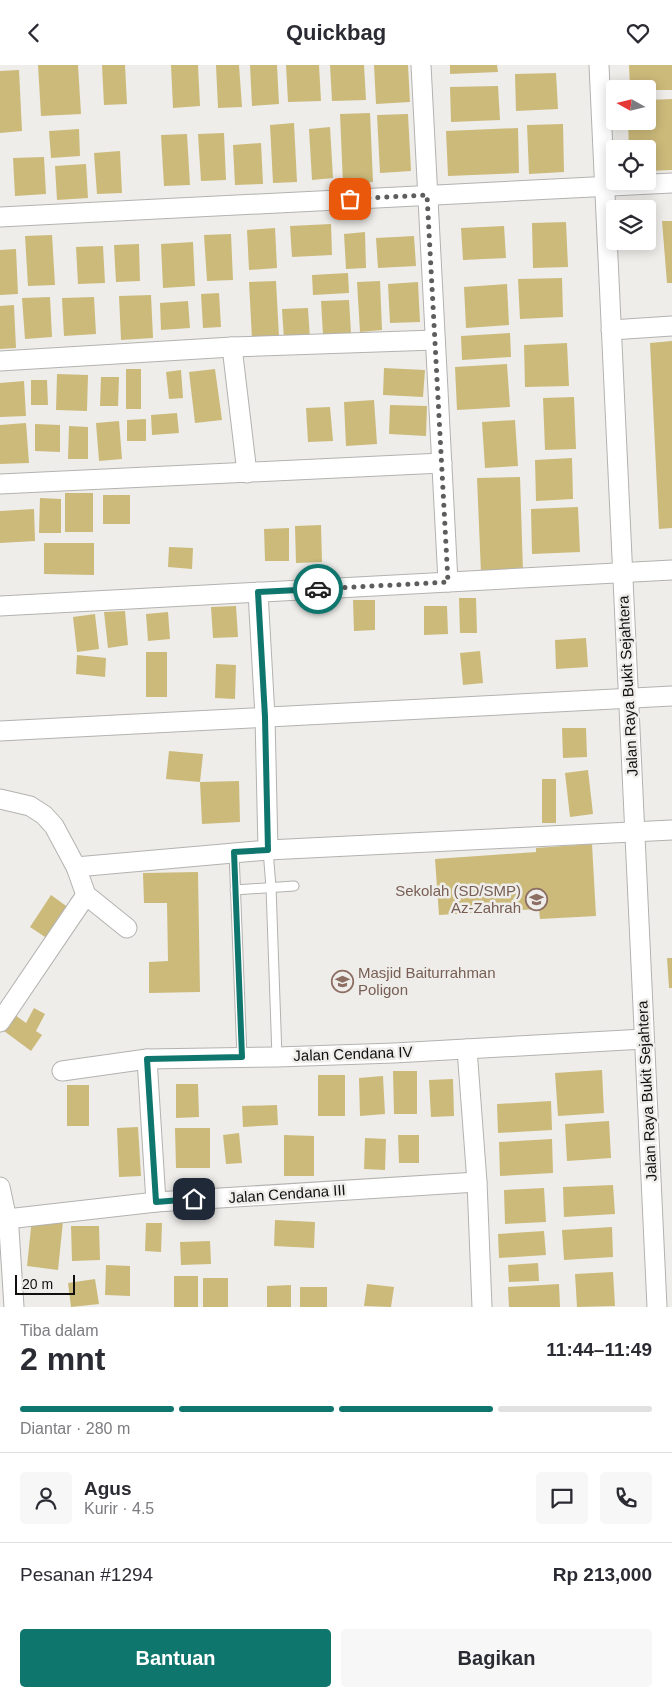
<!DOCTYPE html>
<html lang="id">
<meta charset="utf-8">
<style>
:root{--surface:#fff;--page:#f7f7f7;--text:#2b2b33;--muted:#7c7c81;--line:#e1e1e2;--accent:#0f766e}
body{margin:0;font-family:Arial,sans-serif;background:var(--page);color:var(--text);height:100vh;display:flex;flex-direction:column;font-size:19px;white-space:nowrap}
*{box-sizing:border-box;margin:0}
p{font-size:16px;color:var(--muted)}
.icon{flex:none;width:28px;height:28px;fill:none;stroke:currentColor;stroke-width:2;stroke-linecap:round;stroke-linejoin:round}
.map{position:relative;height:1242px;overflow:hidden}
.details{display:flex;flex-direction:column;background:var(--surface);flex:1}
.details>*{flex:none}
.needle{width:32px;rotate:278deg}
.buttons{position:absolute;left:606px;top:15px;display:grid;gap:10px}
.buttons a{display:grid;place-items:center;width:50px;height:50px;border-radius:5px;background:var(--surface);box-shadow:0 2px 12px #0003;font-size:25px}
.scale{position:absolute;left:15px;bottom:12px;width:60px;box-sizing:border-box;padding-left:5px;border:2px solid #11100f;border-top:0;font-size:14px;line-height:18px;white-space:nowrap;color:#11100f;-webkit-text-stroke:4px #eeedea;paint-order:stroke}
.pin{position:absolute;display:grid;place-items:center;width:42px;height:42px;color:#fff;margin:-21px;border-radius:10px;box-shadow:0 2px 8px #0006}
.courier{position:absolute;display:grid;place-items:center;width:50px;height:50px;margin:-25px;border:4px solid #0f766e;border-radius:50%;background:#fff;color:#222;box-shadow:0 1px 6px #0007}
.overview em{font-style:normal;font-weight:700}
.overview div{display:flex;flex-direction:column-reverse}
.overview{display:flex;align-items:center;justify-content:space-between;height:85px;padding:0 20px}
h1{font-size:32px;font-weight:700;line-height:38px}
.bar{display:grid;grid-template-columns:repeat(4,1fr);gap:8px 5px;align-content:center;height:60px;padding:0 20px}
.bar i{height:6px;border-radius:4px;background:var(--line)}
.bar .current{background:var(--accent)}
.bar p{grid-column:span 4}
.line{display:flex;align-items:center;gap:12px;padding:0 20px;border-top:1px solid var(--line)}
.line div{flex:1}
.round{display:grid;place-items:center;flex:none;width:52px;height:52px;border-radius:5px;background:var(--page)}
.button{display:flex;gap:10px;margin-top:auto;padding:10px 20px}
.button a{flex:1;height:58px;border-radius:5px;background:var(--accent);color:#fff;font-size:20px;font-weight:700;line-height:58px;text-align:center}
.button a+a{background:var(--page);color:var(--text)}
header{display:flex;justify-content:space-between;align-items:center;height:65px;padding:0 20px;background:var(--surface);font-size:22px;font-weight:700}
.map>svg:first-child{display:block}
.building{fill:#ccba7a}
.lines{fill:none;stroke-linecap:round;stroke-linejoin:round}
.lane-casing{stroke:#b3b2b0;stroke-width:11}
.street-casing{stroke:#b3b2b0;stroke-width:21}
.lane{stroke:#fff;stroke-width:9}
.street{stroke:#fff;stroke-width:19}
.done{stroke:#5e5d5c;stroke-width:5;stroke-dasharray:0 9}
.route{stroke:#0f766e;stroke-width:6}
.labels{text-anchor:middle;stroke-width:5;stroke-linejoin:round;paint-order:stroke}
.street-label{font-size:15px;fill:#11100f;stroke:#eeedea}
.education-label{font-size:15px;fill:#785e54;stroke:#eeedea;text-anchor:end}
</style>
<header><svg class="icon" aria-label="back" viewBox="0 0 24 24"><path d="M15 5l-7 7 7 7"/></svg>Quickbag<svg class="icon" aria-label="heart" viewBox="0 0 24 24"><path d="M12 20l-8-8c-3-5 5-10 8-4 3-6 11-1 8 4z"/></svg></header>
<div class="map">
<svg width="672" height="1242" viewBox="0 0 672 1242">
<rect width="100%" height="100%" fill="#eeedea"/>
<g class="building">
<polygon points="38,0 78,0 81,49 41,51"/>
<polygon points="102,0 125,0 127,39 104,40"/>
<polygon points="171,0 198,0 200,41 173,43"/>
<polygon points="216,0 239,0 242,42 218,43"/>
<polygon points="250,0 277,0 279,39 252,41"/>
<polygon points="286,0 319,0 321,36 288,37"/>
<polygon points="330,0 364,0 366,35 332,36"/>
<polygon points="374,0 408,0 410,37 376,39"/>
<polygon points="450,0 497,0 498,7 450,9"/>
<polygon points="629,0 672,0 672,25 648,25 648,24 630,24"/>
<polygon points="19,5 22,66 0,68 0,6"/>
<polygon points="556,8 558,44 516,46 515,9"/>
<polygon points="498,21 500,55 451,57 450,22"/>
<polygon points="672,34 672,105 648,106 648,84 629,84 628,56 648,56 648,35"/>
<polygon points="370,48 373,117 343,119 340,49"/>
<polygon points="408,49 411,106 380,108 377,50"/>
<polygon points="294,58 297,117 273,118 270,60"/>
<polygon points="563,59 564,107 529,109 527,60"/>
<polygon points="330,62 333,113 312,115 309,64"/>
<polygon points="518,63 519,108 448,111 446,66"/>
<polygon points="79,64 80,91 51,93 49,66"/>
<polygon points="224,68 226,115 201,116 198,69"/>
<polygon points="187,69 190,120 164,121 161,70"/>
<polygon points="261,78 263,119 235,120 233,80"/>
<polygon points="120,86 122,128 97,129 94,88"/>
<polygon points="44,92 46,129 15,131 13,93"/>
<polygon points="86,99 88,133 57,135 55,101"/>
<polygon points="662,156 672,156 672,218 667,218"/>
<polygon points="566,157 568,202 533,203 532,158"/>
<polygon points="331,159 332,190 292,192 290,161"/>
<polygon points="504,161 506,193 463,195 461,163"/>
<polygon points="275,163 277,203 249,205 247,165"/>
<polygon points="365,167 366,203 346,204 344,169"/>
<polygon points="231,169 233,215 207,216 204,170"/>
<polygon points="52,170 55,220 28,221 25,171"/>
<polygon points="414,171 416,201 378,203 376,173"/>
<polygon points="193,177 195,221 163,223 161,179"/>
<polygon points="139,179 140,216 116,217 114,180"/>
<polygon points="103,181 105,218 78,219 76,182"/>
<polygon points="16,184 18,229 0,230 0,185"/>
<polygon points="348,208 349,228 313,230 312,210"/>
<polygon points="562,213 563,252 520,254 518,214"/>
<polygon points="276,216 279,272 252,274 249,217"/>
<polygon points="380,216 382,265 360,267 357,217"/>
<polygon points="418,217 420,257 390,258 388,219"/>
<polygon points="507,219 509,260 466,263 464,222"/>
<polygon points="219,228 221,262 203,263 201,229"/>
<polygon points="151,230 153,273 121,275 119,231"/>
<polygon points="50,232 52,272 25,274 22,233"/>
<polygon points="94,232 96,269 64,271 62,233"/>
<polygon points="349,235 351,268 323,270 321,236"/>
<polygon points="188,236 190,263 161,265 160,238"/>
<polygon points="14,240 16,283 0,284 0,241"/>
<polygon points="308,243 310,274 284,275 282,244"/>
<polygon points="510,268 511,292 462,295 461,271"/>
<polygon points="672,276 672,463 659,464 650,278"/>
<polygon points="567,278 569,321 525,322 524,280"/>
<polygon points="507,299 510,342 457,345 455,302"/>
<polygon points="384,303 425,305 423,332 383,330"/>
<rect x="126" y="304" width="15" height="40"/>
<polygon points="215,304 222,355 195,358 189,307"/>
<polygon points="181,305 183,333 169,334 166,307"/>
<polygon points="57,309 88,310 87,346 56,345"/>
<polygon points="101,312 119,312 118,341 100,341"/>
<polygon points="31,315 47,315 48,340 31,340"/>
<polygon points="24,316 26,351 0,352 0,318"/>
<polygon points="574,332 576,384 545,385 543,333"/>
<polygon points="374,335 377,379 346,381 344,337"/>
<polygon points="390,340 427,341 426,371 389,369"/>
<polygon points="330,342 333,376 308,377 306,343"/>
<polygon points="177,348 179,368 152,370 151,350"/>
<polygon points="146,354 146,376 127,376 127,355"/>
<polygon points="515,355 518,401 485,403 482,357"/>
<polygon points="119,356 122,394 99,396 96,358"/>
<polygon points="26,358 29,398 0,399 0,360"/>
<polygon points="35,359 60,360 60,387 35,386"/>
<polygon points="69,361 88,362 88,394 68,394"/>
<polygon points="572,393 573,434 536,436 535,395"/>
<polygon points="520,412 523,507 481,508 477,413"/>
<rect x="65" y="428" width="28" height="39"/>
<rect x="103" y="430" width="27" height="29"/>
<polygon points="40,433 61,434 61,468 39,468"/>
<polygon points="578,442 580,487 532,489 531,444"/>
<polygon points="34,444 35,476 0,478 0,446"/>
<polygon points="321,460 322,497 296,498 295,461"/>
<polygon points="289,463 289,496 265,496 264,464"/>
<polygon points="44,478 94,478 94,510 44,509"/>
<polygon points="169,482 193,483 192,504 168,502"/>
<polygon points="459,533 476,533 477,568 460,568"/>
<polygon points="353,535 375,535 375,565 354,566"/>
<polygon points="236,541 238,572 213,573 211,542"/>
<polygon points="424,541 447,541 448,569 424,570"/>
<polygon points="125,546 128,580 108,583 104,547"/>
<polygon points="168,547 170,574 148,576 146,549"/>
<polygon points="95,549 99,584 77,587 73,552"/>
<polygon points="586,573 588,602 556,604 555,575"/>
<polygon points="480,586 483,618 463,620 460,588"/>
<rect x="146" y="587" width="21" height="45"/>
<polygon points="77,590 106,593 105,612 76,609"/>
<polygon points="216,599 236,600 235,634 215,633"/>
<polygon points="562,663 586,663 587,692 563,693"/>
<polygon points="169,686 203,689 200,717 166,714"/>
<polygon points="588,705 593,749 570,752 565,708"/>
<rect x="542" y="714" width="14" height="44"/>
<polygon points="239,716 240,757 202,759 200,717"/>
<polygon points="592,779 596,851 540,854 539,844 439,850 435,794 536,787 536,783"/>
<polygon points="198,807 200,927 149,928 149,897 168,896 167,838 144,838 143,808"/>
<polygon points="51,830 69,843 48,874 30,862"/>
<polygon points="667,893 672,893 672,923 669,923"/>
<polygon points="34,943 45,949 36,966 42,970 31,986 0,963 11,947 26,958"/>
<polygon points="602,1005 604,1048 558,1051 555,1008"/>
<polygon points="393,1006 417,1006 417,1049 394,1049"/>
<rect x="318" y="1010" width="27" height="41"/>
<polygon points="383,1011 385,1049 360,1051 359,1013"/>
<polygon points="453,1014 454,1051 431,1052 429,1015"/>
<polygon points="176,1019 198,1019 199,1052 176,1053"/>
<rect x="67" y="1020" width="22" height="41"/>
<polygon points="551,1036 552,1065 498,1068 497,1039"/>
<polygon points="277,1040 278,1060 243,1062 242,1041"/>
<polygon points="609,1056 611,1093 567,1096 565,1059"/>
<polygon points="138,1062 141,1111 119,1112 117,1063"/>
<polygon points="175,1063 210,1063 210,1103 176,1103"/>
<polygon points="239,1068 242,1098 226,1099 223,1070"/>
<polygon points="284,1070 314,1071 314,1111 284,1111"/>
<polygon points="398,1070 419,1070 419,1098 399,1098"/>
<polygon points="365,1073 386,1074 385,1105 364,1104"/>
<polygon points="552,1074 553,1108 500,1111 499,1077"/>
<polygon points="613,1120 615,1149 564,1152 563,1122"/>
<polygon points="544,1123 546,1157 505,1159 504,1125"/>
<polygon points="32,1153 63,1156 58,1205 27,1201"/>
<polygon points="275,1155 315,1157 314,1183 274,1181"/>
<polygon points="146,1158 162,1158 161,1187 145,1186"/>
<polygon points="71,1161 99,1161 100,1195 72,1196"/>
<polygon points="612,1162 613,1192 564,1195 562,1165"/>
<polygon points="544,1166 546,1190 499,1193 498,1169"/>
<polygon points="210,1176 211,1199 181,1200 180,1177"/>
<polygon points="538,1198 539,1216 509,1217 508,1200"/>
<polygon points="106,1200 130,1201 130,1231 105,1230"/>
<polygon points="613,1207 615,1241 577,1242 575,1209"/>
<rect x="174" y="1211" width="24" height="31"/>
<rect x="203" y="1213" width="25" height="29"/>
<polygon points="95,1214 99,1239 71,1242 68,1218"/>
<polygon points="367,1219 394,1222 391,1242 364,1241"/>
<polygon points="559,1219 560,1242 509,1242 508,1222"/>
<polygon points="291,1220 291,1242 267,1242 267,1221"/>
<rect x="300" y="1222" width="27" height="20"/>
</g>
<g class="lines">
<defs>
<g id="lane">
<polyline points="268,785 271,822 277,992"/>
<polyline points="234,787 242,992"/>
<polyline points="235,825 294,821"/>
</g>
<g id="street">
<polyline points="421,0 448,517"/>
<polyline points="599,0 657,1242"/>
<polyline points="0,152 672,118"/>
<polyline points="611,265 672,261"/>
<polyline points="232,282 247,408"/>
<polyline points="0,296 232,282 435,275"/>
<polyline points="0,419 442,398"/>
<polyline points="258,527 265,652 268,785"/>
<polyline points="0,541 672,505"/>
<polyline points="0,666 672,631"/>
<polyline points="0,734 30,741 44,750 54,761 76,802 86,830 127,863"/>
<polyline points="76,802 268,785 672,765"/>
<polyline points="0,957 86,830"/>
<polyline points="467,984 477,1117 482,1242"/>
<polyline points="147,994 156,1137"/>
<polyline points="62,1006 147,994 277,992 394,988 644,974"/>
<polyline points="0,1122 9,1164 14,1242"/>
<polyline points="7,1154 156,1137 477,1117"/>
</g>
</defs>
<use href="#lane" class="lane-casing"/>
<use href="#street" class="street-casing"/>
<use href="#lane" class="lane"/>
<use href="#street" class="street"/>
</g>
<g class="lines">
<polyline class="done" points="318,524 448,517 427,130 350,134"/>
<polyline class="route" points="194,1134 156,1137 147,994 242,992 234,787 268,785 265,652 258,527 318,524"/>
</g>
<defs>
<symbol id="school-ring" viewBox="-11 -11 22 22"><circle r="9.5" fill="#eeedea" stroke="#8d6e63" stroke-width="1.5"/><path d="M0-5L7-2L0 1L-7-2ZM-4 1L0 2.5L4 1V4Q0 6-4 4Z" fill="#8d6e63"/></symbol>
</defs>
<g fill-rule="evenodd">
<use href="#school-ring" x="524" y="822" width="25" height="25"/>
<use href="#school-ring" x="330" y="904" width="25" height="25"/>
</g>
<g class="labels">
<g class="street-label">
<text transform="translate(628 621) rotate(-93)" y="5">Jalan Raya Bukit Sejahtera</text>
<text transform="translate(353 989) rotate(-2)" y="5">Jalan Cendana IV</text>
<text transform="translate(647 1026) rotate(-93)" y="5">Jalan Raya Bukit Sejahtera</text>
<text transform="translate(287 1129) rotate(-4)" y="5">Jalan Cendana III</text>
</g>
<g class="education-label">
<text x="521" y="831">Sekolah (SD/SMP)<tspan x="521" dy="17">Az-Zahrah</tspan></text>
<text x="358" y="913" text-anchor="start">Masjid Baiturrahman<tspan x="358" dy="17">Poligon</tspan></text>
</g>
</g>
</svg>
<div class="buttons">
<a><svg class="needle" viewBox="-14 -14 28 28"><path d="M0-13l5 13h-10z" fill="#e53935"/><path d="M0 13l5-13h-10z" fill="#7c7c81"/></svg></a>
<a><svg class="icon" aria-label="locate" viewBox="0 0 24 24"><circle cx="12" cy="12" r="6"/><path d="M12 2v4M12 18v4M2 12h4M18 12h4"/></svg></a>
<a><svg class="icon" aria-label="layers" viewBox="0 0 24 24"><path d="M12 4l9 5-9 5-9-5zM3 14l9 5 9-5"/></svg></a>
</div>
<div class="scale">20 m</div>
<div class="pin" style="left:350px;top:134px;background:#ea580c"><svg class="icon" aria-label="bag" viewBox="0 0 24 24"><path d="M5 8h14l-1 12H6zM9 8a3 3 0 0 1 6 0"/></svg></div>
<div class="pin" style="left:194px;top:1134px;background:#1f2937"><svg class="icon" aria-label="home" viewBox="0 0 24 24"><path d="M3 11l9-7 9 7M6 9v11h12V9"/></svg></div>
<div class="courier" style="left:318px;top:524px"><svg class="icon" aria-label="car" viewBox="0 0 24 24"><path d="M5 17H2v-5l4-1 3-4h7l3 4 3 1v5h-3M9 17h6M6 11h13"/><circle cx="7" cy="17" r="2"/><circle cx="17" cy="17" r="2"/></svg></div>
</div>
<section class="details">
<div class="overview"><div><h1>2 mnt</h1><p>Tiba dalam</p></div><em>11:44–11:49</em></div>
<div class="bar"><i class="current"></i><i class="current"></i><i class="current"></i><i></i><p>Diantar · 280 m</p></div>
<div class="line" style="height:90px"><a class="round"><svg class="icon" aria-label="person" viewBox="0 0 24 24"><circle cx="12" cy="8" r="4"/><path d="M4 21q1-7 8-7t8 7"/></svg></a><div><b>Agus</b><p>Kurir · 4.5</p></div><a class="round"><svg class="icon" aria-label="chat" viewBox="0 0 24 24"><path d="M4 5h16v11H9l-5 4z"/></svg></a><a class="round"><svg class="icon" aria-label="phone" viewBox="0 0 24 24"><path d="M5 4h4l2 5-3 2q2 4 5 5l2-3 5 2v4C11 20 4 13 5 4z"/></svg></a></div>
<div class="line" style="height:65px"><div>Pesanan #1294</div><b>Rp 213,000</b></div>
<div class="button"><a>Bantuan</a><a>Bagikan</a></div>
</section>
